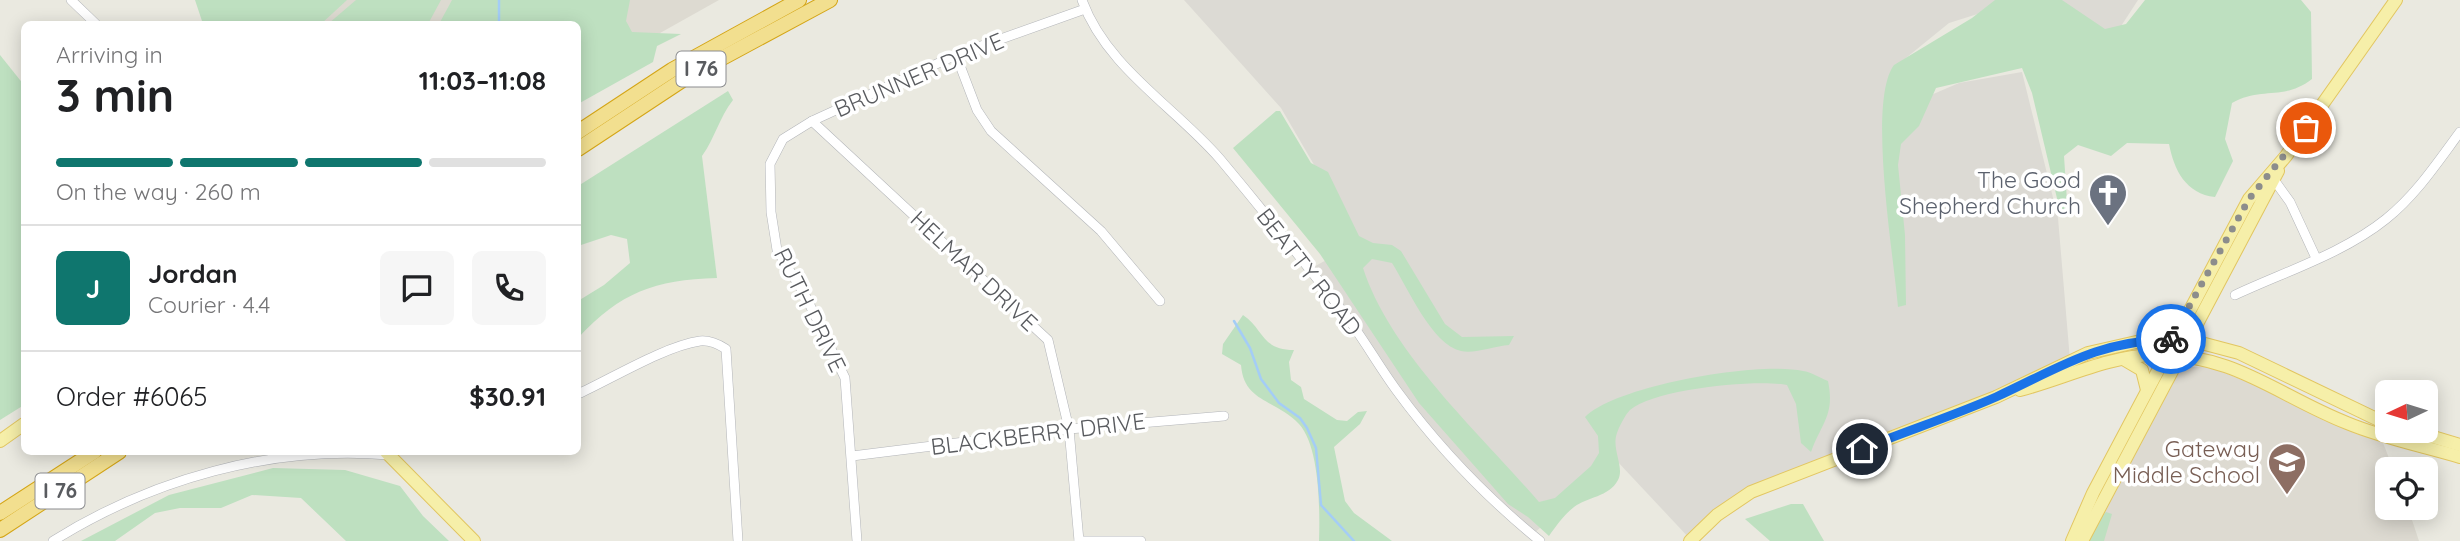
<!DOCTYPE html>
<meta charset="utf-8">
<style>
:root{--surface:#fff;--page:#f6f6f6;--text:#202124;--muted:#757577;--line:#e0e0e0;--accent:#0f766e}
body{margin:0;font-family:Quicksand,sans-serif;background:var(--page);color:var(--text);height:100vh;display:flex;flex-direction:column;font-size:26px;white-space:nowrap}
*{box-sizing:border-box;margin:0}
p{font-size:23px;color:var(--muted)}
.icon{flex:none;width:38px;height:38px;fill:none;stroke:currentColor;stroke-width:2;stroke-linecap:round;stroke-linejoin:round}
.map{position:relative;flex:1;overflow:hidden}
.sheet{position:absolute;left:21px;top:21px;width:560px;height:434px;display:flex;flex-direction:column;background:var(--surface);border-radius:10px;box-shadow:0 4px 18px #0003}
.sheet>*{flex:none}
.needle{width:46px;rotate:266deg}
.controls{position:absolute;left:2375px;top:380px;display:grid;gap:14px}
.controls a{display:grid;place-items:center;width:63px;height:63px;border-radius:10px;background:var(--surface);box-shadow:0 4px 18px #0003;font-size:35px}
.pin{position:absolute;display:grid;place-items:center;width:60px;height:60px;color:#fff;margin:-30px;border:4px solid #fff;border-radius:50%;box-shadow:0 2px 7px #0007}
.courier{position:absolute;display:grid;place-items:center;width:70px;height:70px;margin:-35px;border:5px solid #1a73e8;border-radius:50%;background:#fff;color:#222;box-shadow:0 2px 9px #0007}
.headline em{font-style:normal;font-weight:700}
.headline div{display:flex;flex-direction:column-reverse}
.headline{display:flex;align-items:center;justify-content:space-between;height:119px;padding:0 35px}
h1{font-size:46px;font-weight:700;line-height:52px}
.bar{display:grid;grid-template-columns:repeat(4,1fr);gap:10px 7px;align-content:center;height:84px;padding:0 35px}
.bar i{height:9px;border-radius:5px;background:var(--line)}
.bar .on{background:var(--accent)}
.bar p{grid-column:span 4}
.line{display:flex;align-items:center;gap:18px;padding:0 35px;border-top:2px solid var(--line)}
.line div{flex:1}
.round{display:grid;place-items:center;flex:none;width:74px;height:74px;border-radius:10px;background:var(--page)}
.map>svg:first-child{display:block}
.industrial{fill:#dcdad4}
.education{fill:#dddad1}
.green{fill:#bee0c0}
.lines{fill:none;stroke-linecap:round;stroke-linejoin:round}
.stream{stroke:#a4cdf6;stroke-width:2.5}
.minor-casing{stroke:#b3b5b9;stroke-width:10}
.major-casing{stroke:#e2c661;stroke-width:14}
.highway-casing{stroke:#d4a516;stroke-width:16}
.minor{stroke:#fff;stroke-width:9}
.major{stroke:#f6efa9;stroke-width:12}
.highway{stroke:#f2df8f;stroke-width:14}
.done{stroke:#8c8d8c;stroke-width:7;stroke-dasharray:0 12.6}
.route{stroke:#1a73e8;stroke-width:9}
.labels{text-anchor:middle;stroke-width:7;stroke-linejoin:round;paint-order:stroke}
.shield{fill:#fff;stroke:#8b8c8f;stroke-width:2}
.shield-label{font-size:21px;font-weight:bold;fill:#595b5f}
.street-label{font-size:23px;fill:#595b5f;stroke:#fff}
.worship-label{font-size:23px;fill:#5b616d;stroke:#fff;text-anchor:end}
.education-label{font-size:23px;fill:#785e54;stroke:#fff;text-anchor:end}
</style>
<div class="map">
<svg width="2460" height="541" viewBox="0 0 2460 541">
<rect width="100%" height="100%" fill="#eae9e0"/>
<g class="industrial">
<polygon points="1184,0 2022,0 1949,23 1901,62 1931,95 1959,83 2022,72 2058,218 2070,360 1777,481 1691,540 1616,460 1532,535 1505,512 1400,395 1310,269 1359,242 1281,108"/>
<polygon points="2038,0 2138,0 2112,40"/>
</g>
<g class="education">
<polygon points="209,0 719,0 644,42 578,24 211,24"/>
<polygon points="2191,367 2210,367 2255,385 2325,421 2382,440 2393,469 2387,469 2387,508 2408,508 2419,541 2092,541 2108,499 2177,374"/>
</g>
<g class="green">
<polygon points="195,0 347,0 321,24 203,24"/>
<polygon points="356,0 441,0 428,24 328,24"/>
<polygon points="452,0 630,0 626,21 632,32 681,34 657,46 653,62 578,104 578,24 439,24"/>
<path d="M1995 0H2062L2105 29 2126 24 2145 0H2301L2311 12 2312 79C2284 101 2262 86 2232 103L2225 139 2233 161 2215 197C2186 194 2174 170 2169 144L2127 143 2111 156 2078 145 2064 156 2068 216 2060 211 2032 93 2022 68 1936 88 1919 126 1901 144 1898 165 1905 235 1906 305 1898 307C1894 258 1867 101 1894 65L1972 18Z"/>
<polygon points="0,55 24,85 24,405 0,420"/>
<path d="M728 91 733 100C719 118 715 138 702 156L717 278C654 280 621 292 578 338V301L604 285 630 263 627 239 611 235 578 246V186Z"/>
<path d="M1276 111H1280L1311 163 1328 172 1359 236 1373 243 1392 245 1401 251 1445 324 1462 337 1514 336 1509 345C1494 346 1475 354 1461 351 1432 345 1408 288 1392 263L1372 259 1363 268C1391 354 1480 433 1539 502L1555 498 1591 466 1599 453 1598 436 1585 417C1617 385 1759 361 1803 371 1811 372 1820 378 1828 381 1835 415 1822 422 1811 452L1801 443 1796 404 1787 385C1756 379 1654 389 1630 410 1625 415 1619 427 1617 433 1611 449 1625 467 1618 480 1609 497 1587 497 1574 507 1564 515 1556 526 1549 536L1528 517 1508 504 1419 403 1320 254 1233 148Z"/>
<path d="M1243 315C1264 329 1261 350 1294 350L1289 362 1291 380 1301 387 1304 399 1337 420 1347 421 1358 412 1367 411 1360 424 1334 447 1345 501 1354 513 1392 541H1319C1320 511 1320 447 1299 424 1276 399 1244 403 1241 365L1222 354 1223 344Z"/>
<polygon points="273,468 345,470 400,486 423,516 449,541 346,541 301,498 252,495 221,508 180,508 155,513 115,541 81,541 169,495"/>
<polygon points="1791,504 1803,504 1824,541 1770,541 1745,519"/>
<polygon points="2106,512 2112,514 2104,541 2089,541 2094,524"/>
</g>
<g class="lines">
<g class="stream">
<polyline points="499,24 499,0"/>
<polyline points="1234,321 1250,348 1261,379 1279,403 1300,418 1307,428 1316,448 1321,505 1354,541"/>
</g>
<defs>
<g id="minor">
<polyline points="71,0 96,24"/>
<path d="M1082 0C1106 67 1175 107 1220 159 1261 208 1301 258 1340 308 1361 334 1377 364 1397 391 1438 447 1486 497 1540 541"/>
<polyline points="956,55 977,110 991,131 1101,231 1160,301"/>
<polyline points="812,121 1048,340 1069,429 1079,541"/>
<polyline points="2272,177 2290,202 2316,258"/>
<path d="M2235 295C2284 272 2344 253 2386 219 2416 195 2437 163 2460 132"/>
<path d="M578 394C611 379 665 346 700 341 710 340 718 344 726 349L738 541"/>
<polyline points="852,456 1069,429 1224,416"/>
<path d="M53 541C152 479 272 445 389 455"/>
<polyline points="857,541 845,378 806,297 777,250 771,212 770,164 783,139 812,121 956,55 1085,9"/>
<polyline points="1079,541 1141,541"/>
</g>
<g id="major">
<polyline points="2125,360 2142,370 2147,390"/>
<path d="M2020 390C2063 379 2108 356 2154 355 2234 353 2278 396 2347 423 2383 438 2423 446 2460 457"/>
<polyline points="2410,430 2460,445"/>
<polyline points="0,441 24,424"/>
<polyline points="386,452 474,541"/>
<polyline points="1690,541 1717,515 1751,492 1996,397 2088,353 2145,340 2190,340 2239,353 2387,424"/>
<polyline points="2072,541 2093,493 2249,199 2286,156 2396,0"/>
<polyline points="2082,541 2278,171"/>
</g>
<g id="highway">
<polyline points="578,132 672,70 799,0"/>
<polyline points="578,149 687,77 830,0"/>
<polyline points="0,513 94,452"/>
<polyline points="0,530 119,452"/>
</g>
</defs>
<use href="#minor" class="minor-casing"/>
<use href="#major" class="major-casing"/>
<use href="#highway" class="highway-casing"/>
<use href="#minor" class="minor"/>
<use href="#major" class="major"/>
<use href="#highway" class="highway"/>
</g>
<g class="lines">
<polyline class="done" points="2171,339 2249,199 2306,128"/>
<path class="route" d="M1862 449C1906 431 1953 416 1996 397 2063 366 2095 342 2171 339"/>
</g>
<defs>
<symbol id="church-pin" viewBox="-11 -11 22 30"><path d="M0 17L-7.5 6A9.5 9.5 0 1 1 7.5 6Z" fill="#6b7280" stroke="#fff"/><path d="M-1.2-6h2.4v3.5h3.3v2.4h-3.3V6h-2.4V-.1h-3.3v-2.4h3.3Z" fill="#fff"/></symbol>
<symbol id="school-pin" viewBox="-11 -11 22 30"><path d="M0 17L-7.5 6A9.5 9.5 0 1 1 7.5 6Z" fill="#8d6e63" stroke="#fff"/><path d="M0-5L7-2L0 1L-7-2ZM-4 1L0 2.5L4 1V4Q0 6-4 4Z" fill="#fff"/></symbol>
</defs>
<g fill-rule="evenodd">
<use href="#church-pin" x="2086" y="171" width="44" height="60"/>
<use href="#school-pin" x="2265" y="440" width="44" height="60"/>
</g>
<g class="labels">
<g class="shield">
<rect x="676.5" y="51.5" width="49" height="35" rx="5"/>
<rect x="35.5" y="473.5" width="49" height="35" rx="5"/>
</g>
<g class="shield-label">
<text x="701" y="76">I 76</text>
<text x="60" y="498">I 76</text>
</g>
<g class="street-label">
<text transform="translate(919 75) rotate(-23)" y="8">BRUNNER DRIVE</text>
<text transform="translate(974 271) rotate(43)" y="8">HELMAR DRIVE</text>
<text transform="translate(1309 272) rotate(52)" y="8">BEATTY ROAD</text>
<text transform="translate(810 310) rotate(64)" y="8">RUTH DRIVE</text>
<text transform="translate(1038 434) rotate(-7)" y="8">BLACKBERRY DRIVE</text>
</g>
<g class="worship-label">
<text x="2081" y="188">The Good<tspan x="2081" dy="26">Shepherd Church</tspan></text>
</g>
<g class="education-label">
<text x="2260" y="457">Gateway<tspan x="2260" dy="26">Middle School</tspan></text>
</g>
</g>
</svg>
<div class="controls">
<a><svg class="needle" viewBox="-14 -14 28 28"><path d="M0-13l5 13h-10z" fill="#e53935"/><path d="M0 13l5-13h-10z" fill="#757577"/></svg></a>
<a><svg class="icon" aria-label="locate" viewBox="0 0 24 24"><circle cx="12" cy="12" r="6"/><path d="M12 2v4M12 18v4M2 12h4M18 12h4"/></svg></a>
</div>
<div class="pin" style="left:2306px;top:128px;background:#ea580c"><svg class="icon" aria-label="bag" viewBox="0 0 24 24"><path d="M5 8h14l-1 12H6zM9 8a3 3 0 0 1 6 0"/></svg></div>
<div class="pin" style="left:1862px;top:449px;background:#1f2937"><svg class="icon" aria-label="home" viewBox="0 0 24 24"><path d="M3 11l9-7 9 7M6 9v11h12V9"/></svg></div>
<div class="courier" style="left:2171px;top:339px"><svg class="icon" aria-label="bike" viewBox="0 0 24 24"><circle cx="6" cy="16" r="4"/><circle cx="18" cy="16" r="4"/><path d="M6 16l4-8h5l3 8M10 8l3 8H6M13 5h3"/></svg></div>
<section class="sheet">
<div class="headline"><div><h1>3 min</h1><p>Arriving in</p></div><em>11:03–11:08</em></div>
<div class="bar"><i class="on"></i><i class="on"></i><i class="on"></i><i></i><p>On the way · 260 m</p></div>
<div class="line" style="height:126px"><b class="round" style="background:var(--accent);color:#fff">J</b><div><b>Jordan</b><p>Courier · 4.4</p></div><a class="round"><svg class="icon" aria-label="chat" viewBox="0 0 24 24"><path d="M4 5h16v11H9l-5 4z"/></svg></a><a class="round"><svg class="icon" aria-label="phone" viewBox="0 0 24 24"><path d="M5 4h4l2 5-3 2q2 4 5 5l2-3 5 2v4C11 20 4 13 5 4z"/></svg></a></div>
<div class="line" style="height:91px"><div>Order #6065</div><b>$30.91</b></div>
</section>
</div>
